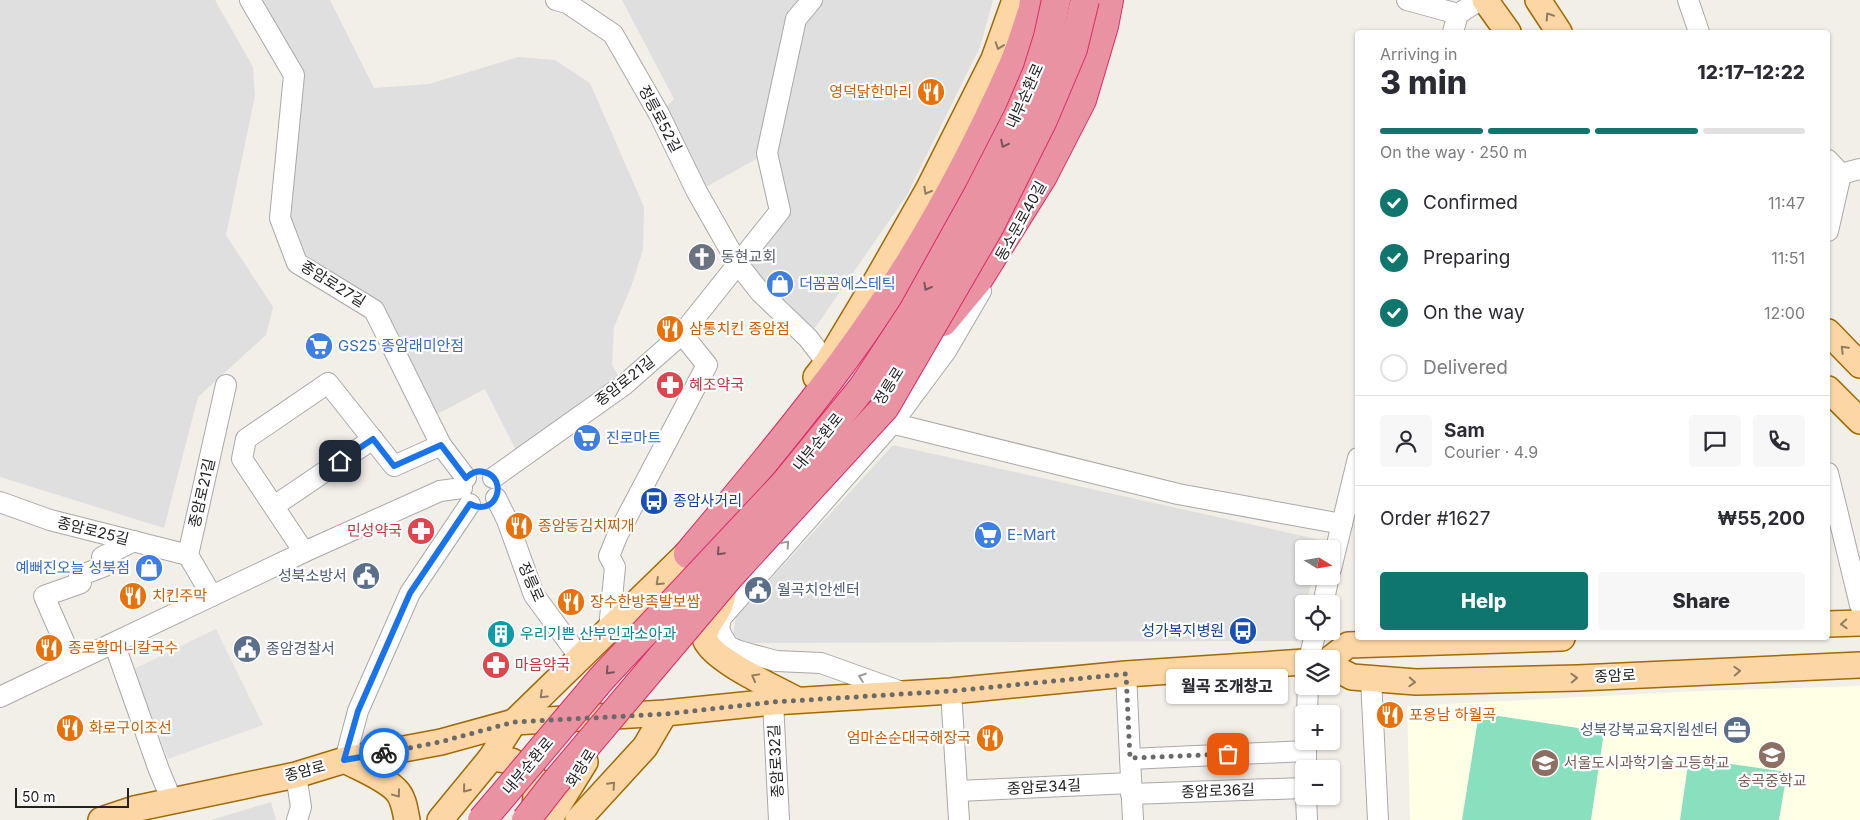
<!DOCTYPE html>
<meta charset="utf-8">
<style>
:root{--surface:#fff;--page:#f7f7f7;--text:#2b2b33;--muted:#7c7c81;--line:#e1e1e2;--accent:#0f766e}
body{margin:0;font-family:Inter,"Noto Sans KR",sans-serif;background:var(--page);color:var(--text);height:100vh;display:flex;flex-direction:column;font-size:19px;white-space:nowrap}
*{box-sizing:border-box;margin:0}
p{font-size:16px;color:var(--muted)}
.icon{flex:none;width:28px;height:28px;fill:none;stroke:currentColor;stroke-width:2;stroke-linecap:round;stroke-linejoin:round}
.map{position:relative;flex:1;overflow:hidden}
.panel{position:absolute;left:1355px;top:30px;width:475px;height:610px;display:flex;flex-direction:column;background:var(--surface);border-radius:5px;box-shadow:0 1px 4px #0004}
.panel>*{flex:none}
.needle{width:32px;rotate:101deg}
.tools{position:absolute;left:1295px;top:540px;display:grid;gap:10px}
.tools a{display:grid;place-items:center;width:45px;height:45px;border-radius:5px;background:var(--surface);box-shadow:0 1px 4px #0004;font-size:25px}
.scale{position:absolute;left:15px;bottom:12px;width:114px;box-sizing:border-box;padding-left:5px;border:2px solid #222;border-top:0;font-size:14px;line-height:18px;white-space:nowrap;color:#222;-webkit-text-stroke:4px #fff;paint-order:stroke}
.pin{position:absolute;display:grid;place-items:center;width:42px;height:42px;color:#fff;margin:-21px;border-radius:10px;box-shadow:0 2px 8px #0006}
.courier{position:absolute;display:grid;place-items:center;width:50px;height:50px;margin:-25px;border:4px solid #1a73e8;border-radius:50%;background:#fff;color:#222;box-shadow:0 1px 6px #0007}
.bubble{position:absolute;height:35px;border-radius:5px;background:var(--surface);box-shadow:0 1px 4px #0004;font-size:16px;font-weight:800;line-height:35px;text-align:center}
.head em{font-style:normal;font-weight:800}
.head div{display:flex;flex-direction:column-reverse}
.head{display:flex;align-items:center;justify-content:space-between;height:85px;padding:0 25px}
h1{font-size:32px;font-weight:800;line-height:38px}
.bar{display:grid;grid-template-columns:repeat(4,1fr);gap:8px 5px;align-content:center;height:60px;padding:0 25px}
.bar i{height:6px;border-radius:4px;background:var(--line)}
.bar .selected{background:var(--accent)}
.bar p{grid-column:span 4}
.line{display:flex;align-items:center;gap:12px;padding:0 25px;border-top:1px solid var(--line)}
.line div{flex:1}
.round{display:grid;place-items:center;flex:none;width:52px;height:52px;border-radius:5px;background:var(--page)}
ol{padding:0 25px;list-style:none}
li{display:flex;align-items:center;gap:15px;height:55px}
li p{margin-inline-start:auto}
li .icon{padding:5px;border-radius:50%;background:var(--accent);color:#fff;stroke-width:4}
li:last-child{color:var(--muted)}
li i{width:28px;height:28px;border:2px solid var(--line);border-radius:50%}
.primary-button{display:flex;gap:10px;margin-top:auto;padding:10px 25px}
.primary-button a{flex:1;height:58px;border-radius:5px;background:var(--accent);color:#fff;font-size:20px;font-weight:800;line-height:58px;text-align:center}
.primary-button a+a{background:var(--page);color:var(--text)}
.map>svg:first-child{display:block}
.residential{fill:#e0dfdf}
.education{fill:#ffffe5}
.pitch{fill:#88e0be}
.parking{fill:#e2e2e2}
.lines{fill:none;stroke-linecap:round;stroke-linejoin:round}
.minor-casing{stroke:#a9a9a9;stroke-width:22}
.major-casing{stroke:#a06b00;stroke-width:28}
.highway-casing{stroke:#dc2a67;stroke-width:30}
.minor{stroke:#fff;stroke-width:20}
.major{stroke:#fcd6a4;stroke-width:25}
.highway{stroke:#e892a2;stroke-width:28}
.highway-bridge-casing{stroke:#dc2a67;stroke-width:30;stroke-linecap:butt}
.highway-bridge{stroke:#e892a2;stroke-width:28}
.oneway{stroke:#8f7c63}
.oneway2{stroke:#7b545c}
.oneway3{stroke:#9c9c9c}
.done{stroke:#6b6a68;stroke-width:5;stroke-dasharray:0 9}
.route{stroke:#1a73e8;stroke-width:6}
.labels{text-anchor:middle;stroke-width:4.5;stroke-linejoin:round;paint-order:stroke}
.food-label{font-size:15px;fill:#c56008;stroke:#fff;text-anchor:start}
.street-label{font-size:15px;fill:#222;stroke:#fff}
.worship-label{font-size:15px;fill:#5b616d;stroke:#fff;text-anchor:start}
.shop-label{font-size:15px;fill:#366cbe;stroke:#fff;text-anchor:start}
.health-label{font-size:15px;fill:#be3a42;stroke:#fff;text-anchor:start}
.transit-label{font-size:15px;fill:#164399;stroke:#fff;text-anchor:start}
.service-label{font-size:15px;fill:#4e5e75;stroke:#fff;text-anchor:end}
.culture-label{font-size:15px;fill:#0d838f;stroke:#fff;text-anchor:start}
.education-label{font-size:15px;fill:#785e54;stroke:#fff;text-anchor:start}
</style>
<div class="map">
<svg width="1860" height="820" viewBox="0 0 1860 820">
<rect width="100%" height="100%" fill="#f2efe9"/>
<g class="residential">
<polygon points="0,0 215,0 253,67 255,96 226,235 273,307 266,335 198,397 164,528 0,477"/>
<polygon points="250,0 330,0 374,88 429,84 518,57 555,60 590,83 644,207 643,250 631,287 614,327 612,365 624,385 520,458 485,389 428,419 374,310 299,264 280,218 294,75"/>
<polygon points="622,0 993,0 980,47 907,195 808,338 738,264 780,211 767,153 697,192 659,114 674,99"/>
<polygon points="893,445 1321,540 1319,549 1304,549 1304,576 1313,576 1306,604 1304,604 1304,615 1298,641 743,643 733,634 736,617"/>
<polygon points="271,802 276,820 211,820"/>
</g>
<polygon class="education" points="1860,686 1860,820 1410,820 1407,706 1699,691"/>
<g class="pitch">
<polygon points="1479,713 1604,732 1591,820 1462,820"/>
<polygon points="1689,758 1787,772 1779,820 1680,820"/>
</g>
<polygon class="parking" points="216,629 263,725 168,759 134,669"/>
<g class="lines">
<defs>
<g id="minor">
<polyline points="250,0 294,75 280,218 297,263 374,310 441,445 466,478"/>
<polyline points="556,0 567,3 613,34 659,114 697,192 738,264 760,292 808,338 827,363"/>
<polyline points="1407,0 1458,14"/>
<polyline points="1688,0 1699,32"/>
<polyline points="1453,32 1458,14 1480,0"/>
<polyline points="1828,160 1841,174"/>
<polyline points="1841,174 1860,169"/>
<polyline points="1828,231 1841,174"/>
<polyline points="881,422 903,426 1178,494 1342,524"/>
<polyline points="1828,473 1860,605"/>
<polyline points="493,478 624,385 682,334 780,211 767,153 796,19 812,0"/>
<polyline points="496,498 507,520 534,595 581,659"/>
<polyline points="0,502 50,520 188,555"/>
<polyline points="274,506 373,439"/>
<polyline points="304,552 242,459 246,439 328,383 394,466 441,445"/>
<polyline points="1331,569 1358,458"/>
<polyline points="212,596 188,555 226,385"/>
<polyline points="1323,604 1329,576"/>
<polyline points="609,629 615,567 609,556 618,534 707,365 682,334"/>
<polyline points="114,643 159,770 172,801"/>
<polyline points="1309,659 1316,631"/>
<polyline points="73,662 44,596 81,583 79,576 105,566 102,557 134,541"/>
<polyline points="1126,674 1133,820"/>
<polyline points="1371,679 1378,820"/>
<polyline points="951,691 959,820"/>
<polyline points="902,692 821,663 776,661 739,651 728,646 722,636 719,628 721,618 891,425 946,351 981,291"/>
<polyline points="0,697 304,552 440,491 462,488"/>
<polyline points="773,702 779,820"/>
<polyline points="1307,714 1308,686"/>
<polyline points="1130,759 1306,751"/>
<polyline points="345,760 358,711 410,593 470,504"/>
<polyline points="1306,769 1306,741"/>
<polyline points="296,775 301,807 297,820"/>
<polyline points="958,791 1131,783"/>
<polyline points="1131,794 1304,788"/>
<polyline points="1306,796 1307,820"/>
</g>
<g id="major">
<polyline points="1485,0 1508,32"/>
<polyline points="1538,0 1559,32"/>
<polyline points="1828,332 1860,365"/>
<polyline points="816,377 827,363 878,278 928,190 994,59 1015,0"/>
<polyline points="1828,389 1860,421"/>
<path d="M724 588C723 594 722 602 719 607 714 618 704 626 705 638 708 658 779 690 797 700"/>
<polyline points="1828,624 1860,623"/>
<polyline points="1330,659 1348,645 1562,638"/>
<polyline points="1331,666 1352,677 1416,682 1578,678 1860,665"/>
<polyline points="491,758 512,761 536,780 536,795 534,819"/>
<path d="M345 760C361 769 383 777 396 790 404 798 405 810 407 820"/>
<polyline points="101,820 134,809 296,775 345,760 441,742 514,722 665,713 773,702 951,691 1126,674 1304,662"/>
<polyline points="440,820 491,758 514,722 702,539"/>
<polyline points="549,820 585,762"/>
<polyline points="578,820 645,747 665,713"/>
</g>
<g id="highway">
<polyline points="943,322 978,280 1043,176 1082,100 1104,26 1109,0"/>
<path d="M688 554C740 492 793 429 842 363 909 273 965 173 1011 70 1020 51 1026 29 1033 9L1034 0"/>
</g>
</defs>
<use href="#minor" class="minor-casing"/>
<use href="#major" class="major-casing"/>
<use href="#highway" class="highway-casing"/>
<use href="#minor" class="minor"/>
<use href="#major" class="major"/>
<use href="#highway" class="highway"/>
<defs>
<g id="highway-bridge">
<polyline points="482,820 602,678 784,484 863,387 913,311 978,194 1019,114 1037,72 1048,37 1056,0"/>
<polyline points="526,820 554,784 730,576 885,407 990,226 1043,120 1073,49 1085,0"/>
</g>
</defs>
<use href="#highway-bridge" class="highway-bridge-casing"/>
<use href="#highway-bridge" class="highway-bridge"/>
</g>
<defs><path id="oneway-chevron" d="M-2-3.5L2.5 0L-2 3.5" fill="none" stroke-width="1.6" stroke-linecap="round" stroke-linejoin="round" transform="scale(1.25)"/></defs>
<g class="oneway">
<use href="#oneway-chevron" transform="translate(1549 16) rotate(-123)"/>
<use href="#oneway-chevron" transform="translate(999 46) rotate(109)"/>
<use href="#oneway-chevron" transform="translate(927 191) rotate(119)"/>
<use href="#oneway-chevron" transform="translate(1844 349) rotate(-135)"/>
<use href="#oneway-chevron" transform="translate(659 582) rotate(137)"/>
<use href="#oneway-chevron" transform="translate(1844 624) rotate(177)"/>
<use href="#oneway-chevron" transform="translate(1737 671) rotate(-3)"/>
<use href="#oneway-chevron" transform="translate(755 677) rotate(-151)"/>
<use href="#oneway-chevron" transform="translate(1574 678) rotate(-2)"/>
<use href="#oneway-chevron" transform="translate(1412 682) rotate(3)"/>
<use href="#oneway-chevron" transform="translate(543 695) rotate(136)"/>
<use href="#oneway-chevron" transform="translate(612 785) rotate(-47)"/>
<use href="#oneway-chevron" transform="translate(466 789) rotate(129)"/>
<use href="#oneway-chevron" transform="translate(397 794) rotate(53)"/>
</g>
<g class="oneway2">
<use href="#oneway-chevron" transform="translate(1004 144) rotate(117)"/>
<use href="#oneway-chevron" transform="translate(927 287) rotate(119)"/>
<use href="#oneway-chevron" transform="translate(720 552) rotate(133)"/>
<use href="#oneway-chevron" transform="translate(609 671) rotate(133)"/>
</g>
<g class="oneway3">
<use href="#oneway-chevron" transform="translate(786 544) rotate(-49)"/>
<use href="#oneway-chevron" transform="translate(862 677) rotate(-160)"/>
</g>
<g class="lines">
<polyline class="done" points="384,753 440,742 514,722 665,714 773,702 952,691 1126,674 1130,758 1228,754"/>
<path class="route" d="M340 461 373 439 394 466 441 445 466 478C471 473 477 470 484 472 509 478 497 518 470 504L410 593 358 711 344 760 384 753"/>
</g>
<defs>
<symbol id="restaurant-disc" viewBox="-11 -11 22 22"><circle r="9.5" fill="#e8710a" stroke="#fff"/><path d="M-5-6h1v4h1v-4h1v4h1v-4h1v5L-1.5 .5V6h-2V.5L-5-1ZM5-6V6H3V1.5H1.5Q1.5-4 5-6Z" fill="#fff"/></symbol>
<symbol id="church-disc" viewBox="-11 -11 22 22"><circle r="9.5" fill="#6b7280" stroke="#fff"/><path d="M-1.2-6h2.4v3.5h3.3v2.4h-3.3V6h-2.4V-.1h-3.3v-2.4h3.3Z" fill="#fff"/></symbol>
<symbol id="shop-disc" viewBox="-11 -11 22 22"><circle r="9.5" fill="#3f7fe0" stroke="#fff"/><path d="M-5-2.5h2.3a2.7 3.5 0 0 1 5.4 0H5L5.5 6h-11ZM-1.5-2.5h3a1.5 2.3 0 0 0-3 0Z" fill="#fff"/></symbol>
<symbol id="supermarket-disc" viewBox="-11 -11 22 22"><circle r="9.5" fill="#3f7fe0" stroke="#fff"/><path d="M-6-5.5h2.5l.6 2H6L4.5 2H-2.5L-4.4-4H-6ZM-1.5 3.2a1.3 1.3 0 1 0 .1 0ZM3 3.2a1.3 1.3 0 1 0 .1 0Z" fill="#fff"/></symbol>
<symbol id="pharmacy-disc" viewBox="-11 -11 22 22"><circle r="9.5" fill="#e0444e" stroke="#fff"/><path d="M-2-6h4v4h4v4h-4v4h-4v-4h-4v-4h4Z" fill="#fff"/></symbol>
<symbol id="bus-disc" viewBox="-11 -11 22 22"><circle r="9.5" fill="#1a4fb4" stroke="#fff"/><path d="M-5-6H5V4H4V6H2V4H-2V6H-4V4H-5ZM-3.5-4V0h7V-4ZM-3.5 1.2v1.5H-2V1.2ZM2 1.2v1.5H3.5V1.2Z" fill="#fff"/></symbol>
<symbol id="civic-disc" viewBox="-11 -11 22 22"><circle r="9.5" fill="#5c6f8a" stroke="#fff"/><path d="M-.6-6.5H3V-4.5H.6V-3L4-1V1h2V6H-6V1h2V-1L-.6-3ZM-1.2 2.5V6h2.4V2.5Z" fill="#fff"/></symbol>
<symbol id="building-disc" viewBox="-11 -11 22 22"><circle r="9.5" fill="#0f9aa8" stroke="#fff"/><path d="M-4-6H4V6H1V3H-1V6H-4ZM-2.5-4.3h1.7v1.8h-1.7ZM.8-4.3h1.7v1.8H.8ZM-2.5-1h1.7V.8h-1.7ZM.8-1h1.7V.8H.8Z" fill="#fff"/></symbol>
<symbol id="office-disc" viewBox="-11 -11 22 22"><circle r="9.5" fill="#5c6f8a" stroke="#fff"/><path d="M-6-3h4V-5.5h4V-3h4V5H-6ZM-1-4.5V-3h2v-1.5ZM-6 0V1H6V0Z" fill="#fff"/></symbol>
<symbol id="school-disc" viewBox="-11 -11 22 22"><circle r="9.5" fill="#8d6e63" stroke="#fff"/><path d="M0-5L7-2L0 1L-7-2ZM-4 1L0 2.5L4 1V4Q0 6-4 4Z" fill="#fff"/></symbol>
</defs>
<g fill-rule="evenodd">
<use href="#restaurant-disc" x="915" y="76" width="32" height="32"/>
<use href="#church-disc" x="686" y="241" width="32" height="32"/>
<use href="#shop-disc" x="764" y="268" width="32" height="32"/>
<use href="#restaurant-disc" x="654" y="313" width="32" height="32"/>
<use href="#supermarket-disc" x="303" y="330" width="32" height="32"/>
<use href="#pharmacy-disc" x="654" y="369" width="32" height="32"/>
<use href="#supermarket-disc" x="571" y="422" width="32" height="32"/>
<use href="#bus-disc" x="638" y="485" width="32" height="32"/>
<use href="#restaurant-disc" x="503" y="510" width="32" height="32"/>
<use href="#pharmacy-disc" x="405" y="515" width="32" height="32"/>
<use href="#supermarket-disc" x="972" y="519" width="32" height="32"/>
<use href="#shop-disc" x="133" y="552" width="32" height="32"/>
<use href="#civic-disc" x="350" y="560" width="32" height="32"/>
<use href="#civic-disc" x="742" y="574" width="32" height="32"/>
<use href="#restaurant-disc" x="117" y="580" width="32" height="32"/>
<use href="#restaurant-disc" x="555" y="586" width="32" height="32"/>
<use href="#bus-disc" x="1227" y="615" width="32" height="32"/>
<use href="#building-disc" x="485" y="618" width="32" height="32"/>
<use href="#restaurant-disc" x="33" y="632" width="32" height="32"/>
<use href="#civic-disc" x="231" y="633" width="32" height="32"/>
<use href="#pharmacy-disc" x="480" y="649" width="32" height="32"/>
<use href="#restaurant-disc" x="1374" y="699" width="32" height="32"/>
<use href="#restaurant-disc" x="54" y="712" width="32" height="32"/>
<use href="#office-disc" x="1721" y="714" width="32" height="32"/>
<use href="#restaurant-disc" x="974" y="722" width="32" height="32"/>
<use href="#school-disc" x="1756" y="739" width="32" height="32"/>
<use href="#school-disc" x="1529" y="747" width="32" height="32"/>
</g>
<g class="labels">
<g class="food-label">
<text x="912" y="97" text-anchor="end">영덕닭한마리</text>
<text x="689" y="334">삼통치킨 종암점</text>
<text x="538" y="531">종암동김치찌개</text>
<text x="152" y="601">치킨주막</text>
<text x="590" y="607">장수한방족발보쌈</text>
<text x="68" y="653">종로할머니칼국수</text>
<text x="1409" y="720">포옹남 하월곡</text>
<text x="89" y="733">화로구이조선</text>
<text x="971" y="743" text-anchor="end">엄마손순대국해장국</text>
</g>
<g class="street-label">
<text transform="translate(1025 96) rotate(-66)" y="5">내부순환로</text>
<text transform="translate(660 119) rotate(62)" y="5">정릉로52길</text>
<text transform="translate(1021 221) rotate(-61)" y="5">동소문로40길</text>
<text transform="translate(333 284) rotate(32)" y="5">종암로27길</text>
<text transform="translate(625 381) rotate(-38)" y="5">종암로21길</text>
<text transform="translate(889 386) rotate(-58)" y="5">정릉로</text>
<text transform="translate(818 442) rotate(-51)" y="5">내부순환로</text>
<text transform="translate(202 493) rotate(-77)" y="5">종암로21길</text>
<text transform="translate(93 531) rotate(14)" y="5">종암로25길</text>
<text transform="translate(531 582) rotate(66)" y="5">정릉로</text>
<text transform="translate(1615 676) rotate(-3)" y="5">종암로</text>
<text transform="translate(776 761) rotate(-93)" y="5">종암로32길</text>
<text transform="translate(528 766) rotate(-50)" y="5">내부순환로</text>
<text transform="translate(581 768) rotate(-58)" y="5">화랑로</text>
<text transform="translate(305 771) rotate(-15)" y="5">종암로</text>
<text transform="translate(1044 787) rotate(-3)" y="5">종암로34길</text>
<text transform="translate(1218 791) rotate(-2)" y="5">종암로36길</text>
</g>
<g class="worship-label">
<text x="721" y="262">동현교회</text>
</g>
<g class="shop-label">
<text x="799" y="289">더꼼꼼에스테틱</text>
<text x="338" y="351">GS25 종암래미안점</text>
<text x="606" y="443">진로마트</text>
<text x="1007" y="540">E-Mart</text>
<text x="130" y="573" text-anchor="end">예뻐진오늘 성북점</text>
</g>
<g class="health-label">
<text x="689" y="390">혜조약국</text>
<text x="402" y="536" text-anchor="end">민성약국</text>
<text x="515" y="670">마음약국</text>
</g>
<g class="transit-label">
<text x="673" y="506">종암사거리</text>
<text x="1224" y="636" text-anchor="end">성가복지병원</text>
</g>
<g class="service-label">
<text x="347" y="581">성북소방서</text>
<text x="777" y="595" text-anchor="start">월곡치안센터</text>
<text x="266" y="654" text-anchor="start">종암경찰서</text>
<text x="1718" y="735">성북강북교육지원센터</text>
</g>
<g class="culture-label">
<text x="520" y="639">우리기쁜 산부인과소아과</text>
</g>
<g class="education-label">
<text x="1564" y="768">서울도시과학기술고등학교</text>
<text x="1772" y="786" text-anchor="middle">숭곡중학교</text>
</g>
</g>
</svg>
<div class="tools">
<a><svg class="needle" viewBox="-14 -14 28 28"><path d="M0-13l5 13h-10z" fill="#e53935"/><path d="M0 13l5-13h-10z" fill="#7c7c81"/></svg></a>
<a><svg class="icon" aria-label="locate" viewBox="0 0 24 24"><circle cx="12" cy="12" r="6"/><path d="M12 2v4M12 18v4M2 12h4M18 12h4"/></svg></a>
<a><svg class="icon" aria-label="layers" viewBox="0 0 24 24"><path d="M12 4l9 5-9 5-9-5zM3 14l9 5 9-5"/></svg></a>
<a>+</a>
<a>−</a>
</div>
<div class="scale">50 m</div>
<div class="pin" style="left:1228px;top:754px;background:#ea580c"><svg class="icon" aria-label="bag" viewBox="0 0 24 24"><path d="M5 8h14l-1 12H6zM9 8a3 3 0 0 1 6 0"/></svg></div>
<div class="pin" style="left:340px;top:461px;background:#1f2937"><svg class="icon" aria-label="home" viewBox="0 0 24 24"><path d="M3 11l9-7 9 7M6 9v11h12V9"/></svg></div>
<div class="courier" style="left:384px;top:753px"><svg class="icon" aria-label="bike" viewBox="0 0 24 24"><circle cx="6" cy="16" r="4"/><circle cx="18" cy="16" r="4"/><path d="M6 16l4-8h5l3 8M10 8l3 8H6M13 5h3"/></svg></div>
<div class="bubble" style="left:1166px;top:669px;width:122px">월곡 조개창고</div>
<section class="panel">
<div class="head"><div><h1>3 min</h1><p>Arriving in</p></div><em>12:17–12:22</em></div>
<div class="bar"><i class="selected"></i><i class="selected"></i><i class="selected"></i><i></i><p>On the way · 250 m</p></div>
<ol>
<li><svg class="icon" aria-label="check" viewBox="0 0 24 24"><path d="M5 12l5 5 9-10"/></svg>Confirmed<p>11:47</p></li>
<li><svg class="icon" aria-label="check" viewBox="0 0 24 24"><path d="M5 12l5 5 9-10"/></svg>Preparing<p>11:51</p></li>
<li><svg class="icon" aria-label="check" viewBox="0 0 24 24"><path d="M5 12l5 5 9-10"/></svg>On the way<p>12:00</p></li>
<li><i></i>Delivered</li>
</ol>
<div class="line" style="height:90px"><a class="round"><svg class="icon" aria-label="person" viewBox="0 0 24 24"><circle cx="12" cy="8" r="4"/><path d="M4 21q1-7 8-7t8 7"/></svg></a><div><b>Sam</b><p>Courier · 4.9</p></div><a class="round"><svg class="icon" aria-label="chat" viewBox="0 0 24 24"><path d="M4 5h16v11H9l-5 4z"/></svg></a><a class="round"><svg class="icon" aria-label="phone" viewBox="0 0 24 24"><path d="M5 4h4l2 5-3 2q2 4 5 5l2-3 5 2v4C11 20 4 13 5 4z"/></svg></a></div>
<div class="line" style="height:65px"><div>Order #1627</div><b>₩55,200</b></div>
<div class="primary-button"><a>Help</a><a>Share</a></div>
</section>
</div>
